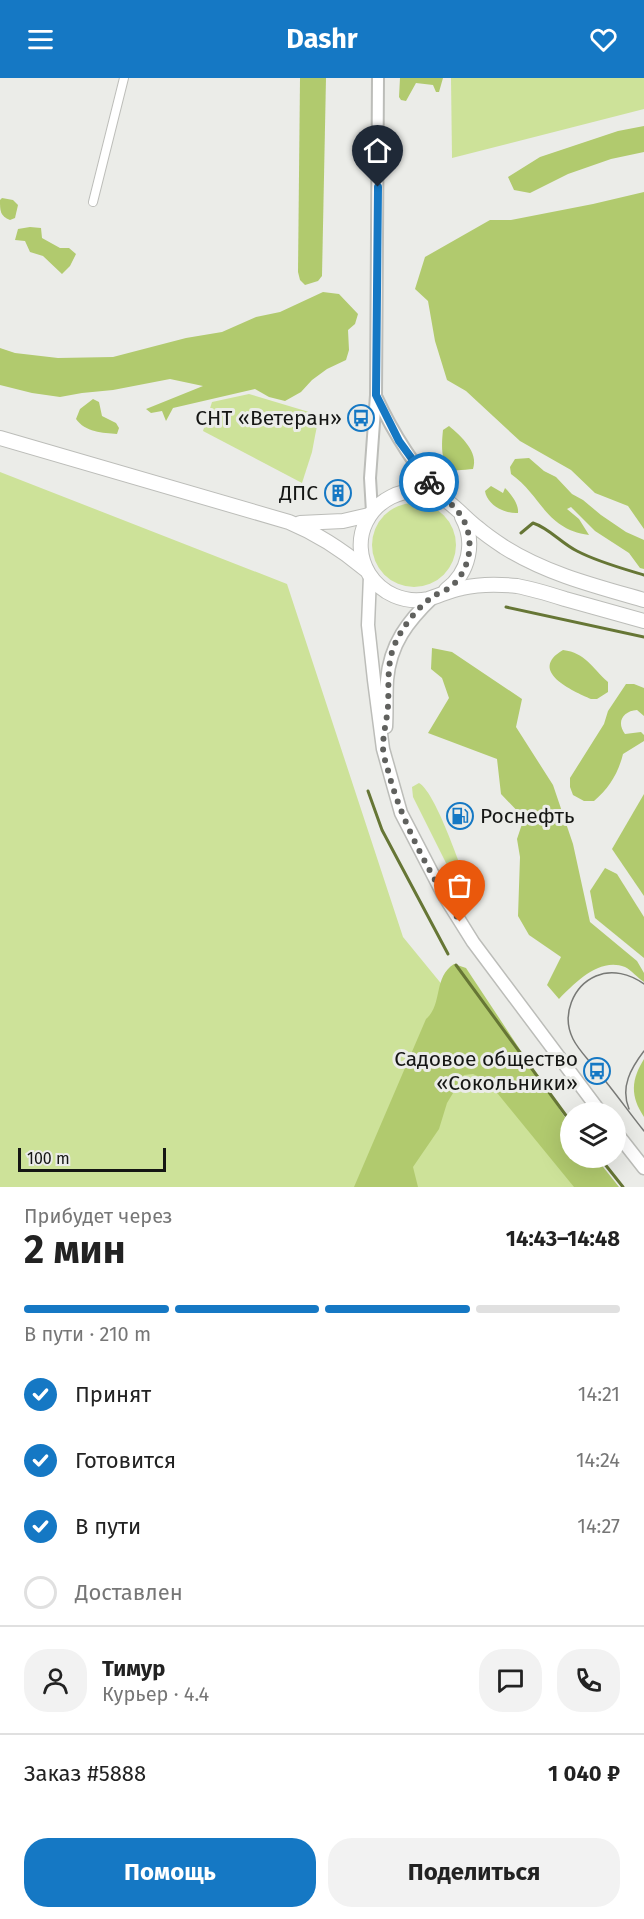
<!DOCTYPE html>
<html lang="ru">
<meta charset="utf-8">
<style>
:root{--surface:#fff;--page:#f2f2f2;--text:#222;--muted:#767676;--line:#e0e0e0;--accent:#1578c4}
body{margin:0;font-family:"Fira Sans",sans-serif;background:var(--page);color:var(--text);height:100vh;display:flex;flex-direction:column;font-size:22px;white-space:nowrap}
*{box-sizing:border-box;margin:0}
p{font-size:20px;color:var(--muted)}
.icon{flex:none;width:33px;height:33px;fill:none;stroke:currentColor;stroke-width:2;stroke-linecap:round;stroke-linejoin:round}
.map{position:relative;height:1109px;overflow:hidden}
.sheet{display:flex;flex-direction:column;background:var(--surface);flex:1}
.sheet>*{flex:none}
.tools{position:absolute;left:560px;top:1024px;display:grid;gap:12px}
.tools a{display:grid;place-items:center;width:66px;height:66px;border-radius:50%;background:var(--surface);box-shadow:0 6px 24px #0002;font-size:30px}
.scale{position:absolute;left:18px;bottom:15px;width:148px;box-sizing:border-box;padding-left:6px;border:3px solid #151614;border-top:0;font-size:16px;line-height:21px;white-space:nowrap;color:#151614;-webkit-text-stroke:4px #ebece8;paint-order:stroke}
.pin{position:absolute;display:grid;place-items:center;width:51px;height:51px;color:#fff;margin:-62px -26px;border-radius:50% 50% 50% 0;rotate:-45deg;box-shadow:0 0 6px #0007}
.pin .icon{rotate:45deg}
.courier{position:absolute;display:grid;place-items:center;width:60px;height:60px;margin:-30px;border:4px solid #1578c4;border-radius:50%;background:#fff;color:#222;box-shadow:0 2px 8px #0007}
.overview em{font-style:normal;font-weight:700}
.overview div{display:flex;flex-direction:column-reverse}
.overview{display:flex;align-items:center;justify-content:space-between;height:102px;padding:0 24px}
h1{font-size:39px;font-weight:700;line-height:45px}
.bar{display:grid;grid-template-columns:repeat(4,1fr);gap:9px 6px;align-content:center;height:72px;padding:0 24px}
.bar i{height:8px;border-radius:4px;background:var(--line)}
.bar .on{background:var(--accent)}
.bar p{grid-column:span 4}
.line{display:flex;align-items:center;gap:15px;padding:0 24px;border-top:2px solid var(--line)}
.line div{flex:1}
.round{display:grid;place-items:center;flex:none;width:63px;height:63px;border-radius:24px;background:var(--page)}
ol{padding:0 24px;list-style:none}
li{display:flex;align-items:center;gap:18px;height:66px}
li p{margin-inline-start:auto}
li .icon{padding:6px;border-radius:50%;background:var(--accent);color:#fff;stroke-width:4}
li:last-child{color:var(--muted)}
li i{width:33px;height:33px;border:3px solid var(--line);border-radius:50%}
.cta{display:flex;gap:12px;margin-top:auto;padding:12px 24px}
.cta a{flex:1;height:69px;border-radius:24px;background:var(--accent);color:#fff;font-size:24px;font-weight:700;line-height:69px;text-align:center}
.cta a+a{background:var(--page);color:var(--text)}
header{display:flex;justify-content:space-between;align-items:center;height:78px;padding:0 24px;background:var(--accent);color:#fff;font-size:27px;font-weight:700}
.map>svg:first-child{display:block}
.green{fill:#cde299}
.forest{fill:#b1ca6e}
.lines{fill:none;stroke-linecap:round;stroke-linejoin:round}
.stream{stroke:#667635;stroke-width:3}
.minor-casing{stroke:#bcbdb9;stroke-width:10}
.secondary-casing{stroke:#bcbdb9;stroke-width:14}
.primary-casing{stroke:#bcbdb9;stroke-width:15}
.trunk-casing{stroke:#bcbdb9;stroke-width:16}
.minor{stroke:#fff;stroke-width:8}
.secondary{stroke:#fff;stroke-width:10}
.primary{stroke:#fff;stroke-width:12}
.trunk{stroke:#fff;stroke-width:14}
.tram{stroke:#787976;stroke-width:1.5}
.done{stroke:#60615e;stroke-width:6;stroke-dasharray:0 10.8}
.route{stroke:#1578c4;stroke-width:8}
.labels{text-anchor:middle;stroke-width:6;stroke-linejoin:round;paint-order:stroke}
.poi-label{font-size:21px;fill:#151614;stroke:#ebece8;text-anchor:end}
</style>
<header><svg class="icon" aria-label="menu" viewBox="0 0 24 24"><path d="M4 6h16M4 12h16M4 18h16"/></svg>Dashr<svg class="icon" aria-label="heart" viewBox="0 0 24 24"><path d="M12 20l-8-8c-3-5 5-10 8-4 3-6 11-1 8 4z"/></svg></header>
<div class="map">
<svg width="644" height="1109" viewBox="0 0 644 1109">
<rect width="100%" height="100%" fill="#ebece8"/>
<g class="green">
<polygon points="451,0 644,0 644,31 452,80"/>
<polygon points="249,316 319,337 312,374 302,405 203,353 212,324"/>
<polygon points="0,394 287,506 403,859 570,1063 570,1080 608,1109 0,1109"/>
<circle cx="414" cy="467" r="42"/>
<path d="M419 705C435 714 458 782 466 803L465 810 458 809 413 719 412 709Z"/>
</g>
<g class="forest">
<polygon points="300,0 326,0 322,198 318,203 305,207 300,202 298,194"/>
<polygon points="400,0 443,0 439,14 436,14 433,7 416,5 406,23 401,22 399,19"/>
<polygon points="644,48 644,74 611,81 568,96 530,115 514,112 508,99 540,79 618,53"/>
<polygon points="644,114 644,451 628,428 595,415 571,392 520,363 466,313 447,302 435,263 428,223 415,211 425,179 490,142 511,142 593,126"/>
<path d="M2 120 13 122 18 127 15 140 10 142C0 138 0 133 0 122Z"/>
<polygon points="30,149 41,150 42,160 60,170 69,170 76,176 70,188 62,196 43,178 30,174 25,163 15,162 18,151"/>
<polygon points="323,214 339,216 358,236 355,246 348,252 349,272 346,282 327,291 312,302 301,314 285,323 269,319 255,311 173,330 166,343 162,333 151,335 146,331 203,308 170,301 113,312 82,315 60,319 32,315 0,307 0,270 15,275 58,280 113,279 186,260 222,254 256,239 280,234"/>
<path d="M93 321 99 324 102 338 116 345 119 350 117 356C103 355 85 354 76 341L80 331Z"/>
<path d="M449 348C461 358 479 374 473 391 468 391 459 393 454 392 439 388 442 363 443 352Z"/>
<path d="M529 380 544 393 556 399 572 416 583 422 601 437 626 454 644 462V491L640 490 629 475 595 453 571 429 567 431 579 441 589 457C545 451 542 418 511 396L510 389 515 381Z"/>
<path d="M491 408 503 415 505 410C511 416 519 426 518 435 505 436 487 427 485 413Z"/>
<path d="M432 570 452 574 522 621 516 649 553 707 573 766 590 844 637 883 644 895V904C638 900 631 892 625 889 599 879 575 905 559 921L547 907 561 879 529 857 518 838 520 779 517 761 524 740 501 716 497 681 428 655 449 620 442 600 431 591Z"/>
<path d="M563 572C586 575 591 589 608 604V614L597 621H591C573 613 527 593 563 572Z"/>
<path d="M626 606H634L644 610V638L637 632C623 633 616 644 625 656L641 654 644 657V663L623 676C618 696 609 710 594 723H584L573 717 570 709V700L604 646 608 633Z"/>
<polygon points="644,716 644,818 612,771"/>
<polygon points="605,790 617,796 644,839 644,880 595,840 590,813"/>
<path d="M454 886 466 890 570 1047V1080H596L619 1109H574L498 1016 482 1000 473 996 464 997 447 1025 439 1051 413 1089 418 1109H354L426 941C443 927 433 899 454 886Z"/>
<path d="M644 981V1039C630 1018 631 1002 644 981Z"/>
</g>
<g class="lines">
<g class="stream">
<path d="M521 455 533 445C549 450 561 465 577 473 598 484 621 490 644 497"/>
<polyline points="506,529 644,559"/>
<polyline points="368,713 382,752 448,876"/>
<polyline points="456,887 570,1043"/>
<polyline points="600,1080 623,1109"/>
</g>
<defs>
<polyline id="minor" points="93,124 124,0"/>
<g id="secondary">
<path d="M377 320C394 357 415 389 442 420"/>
<polyline points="372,434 370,400 376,317 378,0"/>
</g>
<g id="primary">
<polyline points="370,498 368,547 374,602 383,671 401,735 443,816 473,864 601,1035"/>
<path d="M386 649C387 633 386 618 387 602 390 566 408 543 433 519"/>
<polyline points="615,1053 644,1090"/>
</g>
<g id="trunk">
<path d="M0 360 289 444C318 456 341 471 365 491"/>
<polyline points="300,445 343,443 369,437"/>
<path d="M446 512C469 495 476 464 462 439"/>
<path d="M644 522C595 508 547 496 504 469 495 463 486 457 478 450 462 438 448 418 427 414 402 409 377 422 366 444 358 460 359 480 369 496 381 515 404 526 428 521 439 518 450 512 462 510 479 506 499 506 517 508 533 511 549 516 565 521 591 528 618 536 644 543"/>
</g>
</defs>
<use href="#minor" class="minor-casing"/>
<use href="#secondary" class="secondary-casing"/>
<use href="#primary" class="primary-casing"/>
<use href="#trunk" class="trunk-casing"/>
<use href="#minor" class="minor"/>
<use href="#secondary" class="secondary"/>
<use href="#primary" class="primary"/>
<use href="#trunk" class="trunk"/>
<g class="tram">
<path d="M644 906C630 896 612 891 596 898 573 908 561 937 573 961 579 973 590 983 598 994 614 1013 628 1033 644 1053"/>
<path d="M629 1031C620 1009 631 990 644 973"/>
</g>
</g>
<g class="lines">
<path class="done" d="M429 404C440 417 455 427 463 441 475 463 470 491 452 508 446 513 438 515 432 519 415 532 398 554 392 574 387 592 389 610 388 628 387 642 383 656 383 669 383 679 388 691 390 700 405 752 432 798 460 844"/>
<polyline class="route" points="378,109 376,317 399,363 429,404"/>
</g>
<defs>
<symbol id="bus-ring" viewBox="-11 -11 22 22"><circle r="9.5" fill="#ebece8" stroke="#1578c4" stroke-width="1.5"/><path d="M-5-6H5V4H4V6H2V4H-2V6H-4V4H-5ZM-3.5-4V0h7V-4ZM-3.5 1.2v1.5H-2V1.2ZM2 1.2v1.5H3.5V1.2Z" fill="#1578c4"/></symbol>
<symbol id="building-ring" viewBox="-11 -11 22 22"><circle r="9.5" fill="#ebece8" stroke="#1578c4" stroke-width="1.5"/><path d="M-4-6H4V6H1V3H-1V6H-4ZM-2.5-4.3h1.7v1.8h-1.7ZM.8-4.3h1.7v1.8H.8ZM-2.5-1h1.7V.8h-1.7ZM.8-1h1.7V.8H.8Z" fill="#1578c4"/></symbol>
<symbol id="fuel-ring" viewBox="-11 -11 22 22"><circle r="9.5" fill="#ebece8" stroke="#1578c4" stroke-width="1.5"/><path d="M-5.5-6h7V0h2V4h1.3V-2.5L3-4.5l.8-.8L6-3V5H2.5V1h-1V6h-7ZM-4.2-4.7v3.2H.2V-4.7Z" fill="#1578c4"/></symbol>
</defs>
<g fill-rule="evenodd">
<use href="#bus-ring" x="346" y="325" width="30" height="30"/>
<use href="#building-ring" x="323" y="400" width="30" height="30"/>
<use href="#fuel-ring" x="445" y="723" width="30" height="30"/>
<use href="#bus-ring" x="582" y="978" width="30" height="30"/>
</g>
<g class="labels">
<g class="poi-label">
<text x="342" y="347">СНТ «Ветеран»</text>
<text x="318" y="422">ДПС</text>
<text x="480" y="745" text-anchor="start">Роснефть</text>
<text x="578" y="988">Садовое общество<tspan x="578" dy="24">«Сокольники»</tspan></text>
</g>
</g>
</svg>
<div class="tools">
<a><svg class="icon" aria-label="layers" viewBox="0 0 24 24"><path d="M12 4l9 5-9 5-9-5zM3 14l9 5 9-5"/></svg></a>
</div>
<div class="scale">100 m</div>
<div class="pin" style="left:460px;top:844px;background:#ea580c"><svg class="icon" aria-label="bag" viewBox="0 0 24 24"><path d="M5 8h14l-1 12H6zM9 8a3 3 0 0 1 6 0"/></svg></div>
<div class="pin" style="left:378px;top:109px;background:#1f2937"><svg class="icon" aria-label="home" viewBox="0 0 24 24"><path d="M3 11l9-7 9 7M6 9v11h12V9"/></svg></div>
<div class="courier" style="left:429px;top:404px"><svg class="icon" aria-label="bike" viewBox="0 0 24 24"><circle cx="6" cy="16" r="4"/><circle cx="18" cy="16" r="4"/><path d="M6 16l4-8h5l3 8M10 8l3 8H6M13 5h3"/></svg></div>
</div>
<section class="sheet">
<div class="overview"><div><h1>2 мин</h1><p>Прибудет через</p></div><em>14:43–14:48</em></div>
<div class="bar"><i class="on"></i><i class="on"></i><i class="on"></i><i></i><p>В пути · 210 m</p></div>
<ol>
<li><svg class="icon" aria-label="check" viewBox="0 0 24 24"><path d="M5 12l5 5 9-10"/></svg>Принят<p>14:21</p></li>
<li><svg class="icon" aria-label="check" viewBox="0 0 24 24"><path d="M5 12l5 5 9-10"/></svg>Готовится<p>14:24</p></li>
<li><svg class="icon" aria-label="check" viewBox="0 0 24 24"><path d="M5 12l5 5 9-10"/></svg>В пути<p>14:27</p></li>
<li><i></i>Доставлен</li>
</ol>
<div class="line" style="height:108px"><a class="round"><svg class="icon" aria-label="person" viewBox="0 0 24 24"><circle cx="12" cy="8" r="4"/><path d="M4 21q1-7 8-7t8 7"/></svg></a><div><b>Тимур</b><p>Курьер · 4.4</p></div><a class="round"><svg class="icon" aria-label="chat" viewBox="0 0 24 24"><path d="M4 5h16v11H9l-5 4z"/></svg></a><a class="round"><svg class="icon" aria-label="phone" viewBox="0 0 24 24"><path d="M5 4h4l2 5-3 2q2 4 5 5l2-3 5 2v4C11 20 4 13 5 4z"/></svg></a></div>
<div class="line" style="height:78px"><div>Заказ #5888</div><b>1 040 ₽</b></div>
<div class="cta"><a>Помощь</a><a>Поделиться</a></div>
</section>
